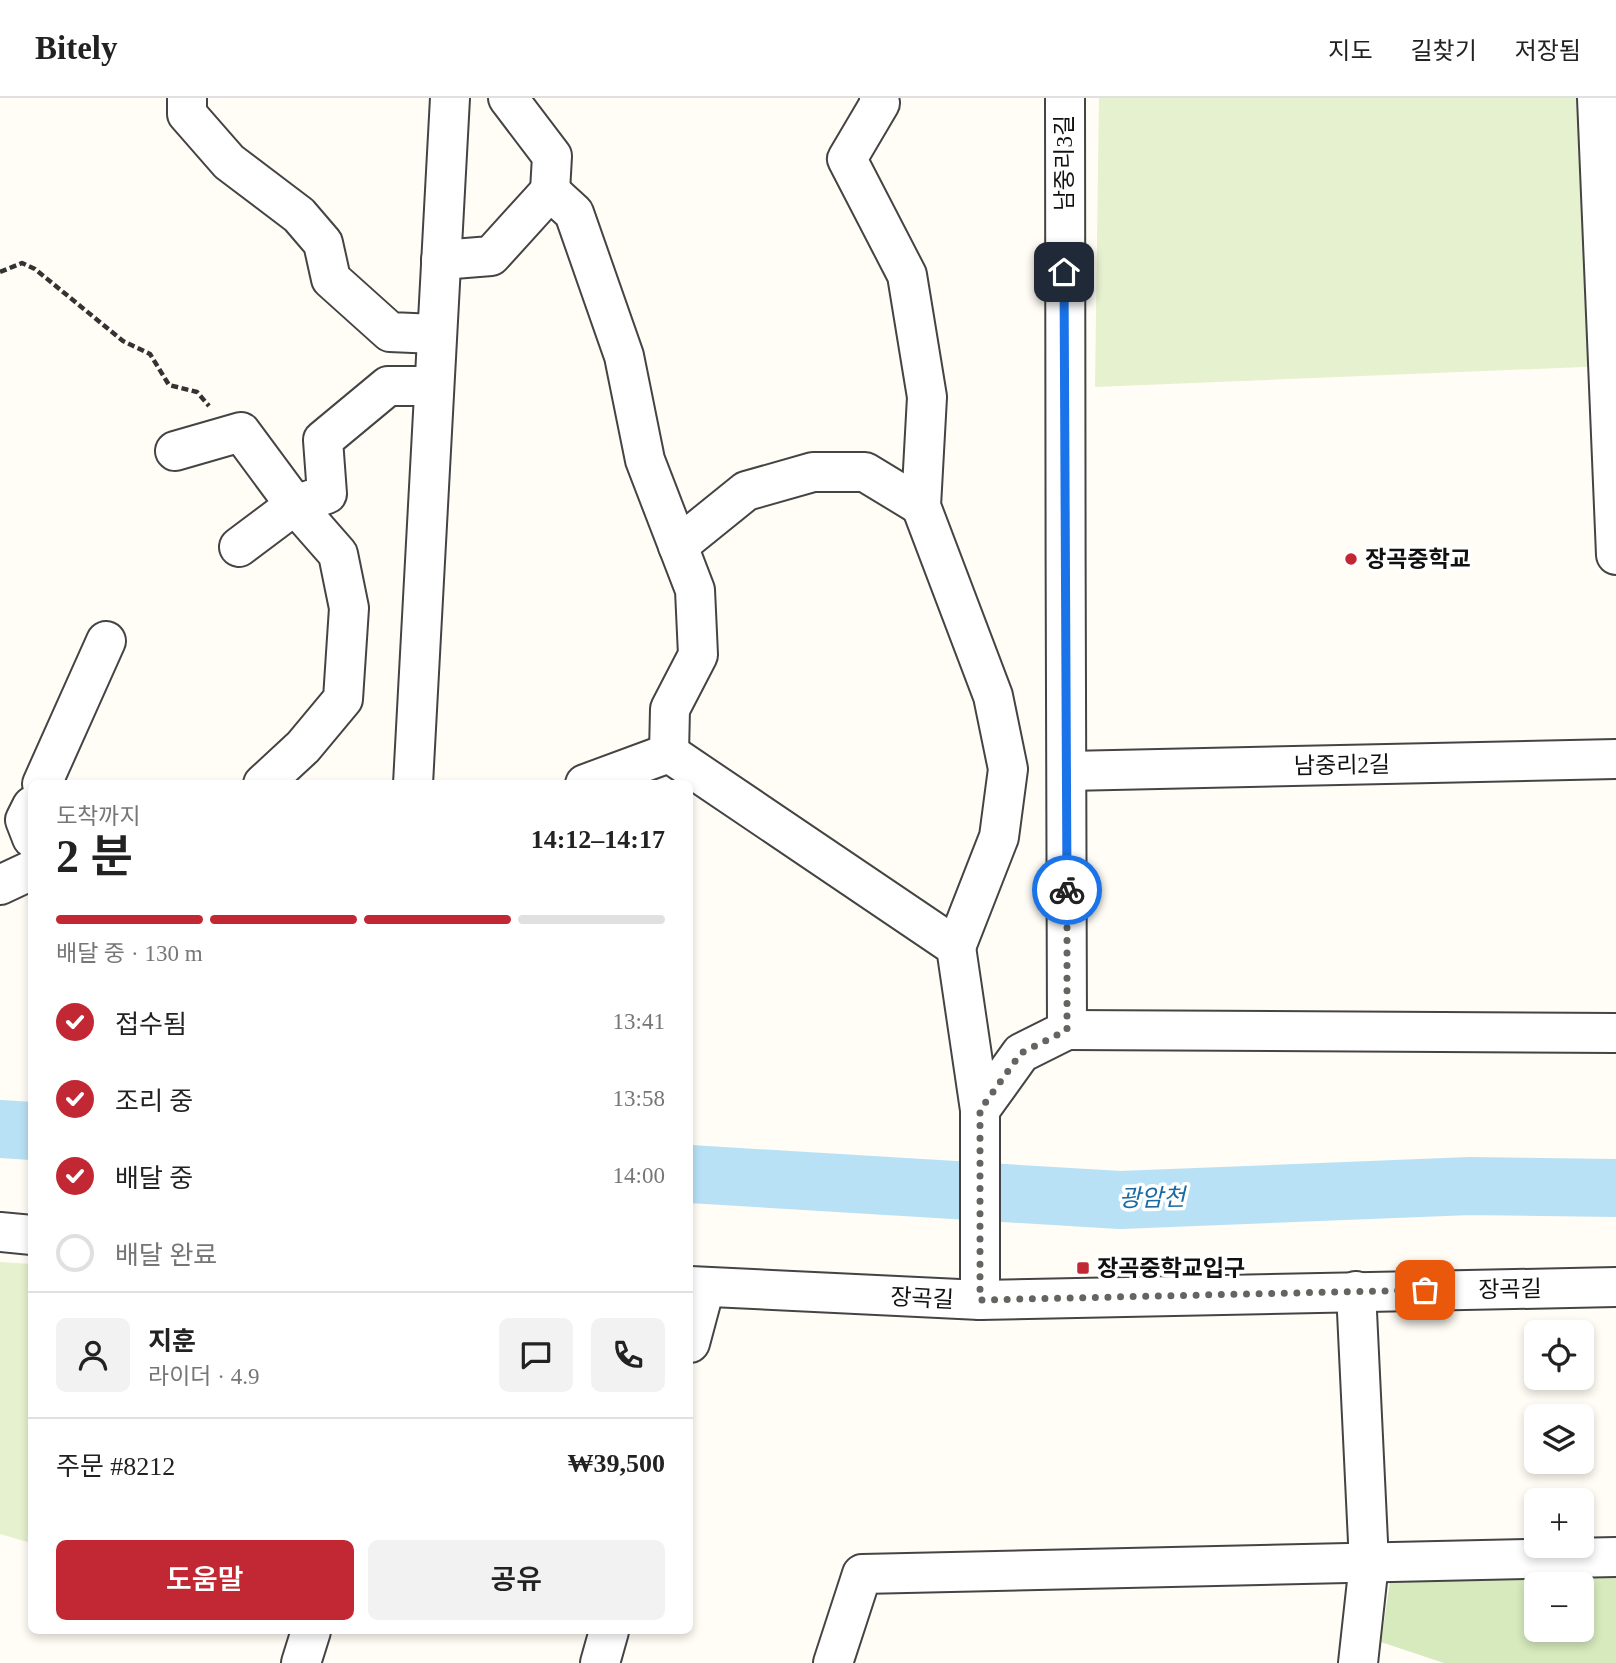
<!DOCTYPE html>
<html lang="ko">
<meta charset="utf-8">
<style>
:root{--surface:#fff;--page:#f2f2f2;--text:#222;--muted:#767676;--line:#e0e0e0;--accent:#c22833}
body{margin:0;font-family:"Times New Roman","Noto Sans KR",serif;background:var(--page);color:var(--text);height:100vh;display:flex;flex-direction:column;font-size:26px;white-space:nowrap}
*{box-sizing:border-box;margin:0}
p{font-size:23px;color:var(--muted)}
.icon{flex:none;width:38px;height:38px;fill:none;stroke:currentColor;stroke-width:2;stroke-linecap:round;stroke-linejoin:round}
.map{position:relative;flex:1;overflow:hidden}
.panel{position:absolute;left:28px;top:682px;width:665px;height:854px;display:flex;flex-direction:column;background:var(--surface);border-radius:10px;box-shadow:0 4px 10px #0003}
.panel>*{flex:none}
.controls{position:absolute;left:1524px;top:1222px;display:grid;gap:14px}
.controls a{display:grid;place-items:center;width:70px;height:70px;border-radius:10px;background:var(--surface);box-shadow:0 4px 10px #0003;font-size:35px}
.pin{position:absolute;display:grid;place-items:center;width:60px;height:60px;color:#fff;margin:-30px;border-radius:14px;box-shadow:0 4px 10px #0006}
.courier{position:absolute;display:grid;place-items:center;width:70px;height:70px;margin:-35px;border:5px solid #1a73e8;border-radius:50%;background:#fff;color:#222;box-shadow:0 2px 9px #0007}
.head em{font-style:normal;font-weight:600}
.head div{display:flex;flex-direction:column-reverse}
.head{display:flex;align-items:center;justify-content:space-between;height:119px;padding:0 28px}
h1{font-size:46px;font-weight:600;line-height:52px}
.bar{display:grid;grid-template-columns:repeat(4,1fr);gap:10px 7px;align-content:center;height:84px;padding:0 28px}
.bar i{height:9px;border-radius:5px;background:var(--line)}
.bar .selected{background:var(--accent)}
.bar p{grid-column:span 4}
.line{display:flex;align-items:center;gap:18px;padding:0 28px;border-top:2px solid var(--line)}
.line div{flex:1}
.round{display:grid;place-items:center;flex:none;width:74px;height:74px;border-radius:10px;background:var(--page)}
ol{padding:0 28px;list-style:none}
li{display:flex;align-items:center;gap:21px;height:77px}
li p{margin-inline-start:auto}
li .icon{padding:7px;border-radius:50%;background:var(--accent);color:#fff;stroke-width:4}
li:last-child{color:var(--muted)}
li i{width:38px;height:38px;border:4px solid var(--line);border-radius:50%}
.button{display:flex;gap:14px;margin-top:auto;padding:14px 28px}
.button a{flex:1;height:80px;border-radius:10px;background:var(--accent);color:#fff;font-size:28px;font-weight:600;line-height:80px;text-align:center}
.button a+a{background:var(--page);color:var(--text)}
header{display:flex;align-items:center;gap:42px;box-sizing:border-box;height:98px;padding:0 35px;background:var(--surface);border-bottom:2px solid var(--line)}
header strong{font-size:33px}
nav{display:flex;gap:38px;margin-inline-start:auto;font-size:24px}
.map>svg:first-child{display:block}
.green{fill:#d6eabd;fill-rule:evenodd}
.pitch{fill:#e6f1cf}
.lines{fill:none;stroke-linecap:round;stroke-linejoin:round}
.river{stroke:#b9e1f6;stroke-width:58}
.minor-casing{stroke:#444;stroke-width:42}
.path{stroke:#333;stroke-width:4.5;stroke-dasharray:7 3.5;stroke-linecap:butt}
.minor{stroke:#fff;stroke-width:38}
.done{stroke:#646461;stroke-width:7;stroke-dasharray:0 12.6}
.route{stroke:#1a73e8;stroke-width:9}
.poi-dot{fill:#c22833;stroke:#fff;stroke-width:2.5}
.labels{text-anchor:middle;stroke-width:7;stroke-linejoin:round;paint-order:stroke}
.street-label{font-size:23px;fill:#111;stroke:#fff}
.poi-label{font-size:23px;font-weight:bold;fill:#111;stroke:#fff;text-anchor:start}
.water-label{font-size:24px;font-style:italic;fill:#196ba4;stroke:#fff}
</style>
<header>
<strong>Bitely</strong>
<nav><a>지도</a><a>길찾기</a><a>저장됨</a></nav>
</header>
<div class="map">
<svg width="1616" height="1565" viewBox="0 0 1616 1565">
<rect width="100%" height="100%" fill="#fffdf5"/>
<path class="green" d="M1616 1474V1565H1444L1381 1544 1390 1483ZM1536 1486H1582V1531H1536Z"/>
<g class="pitch">
<polygon points="1099,0 1588,0 1607,268 1095,289"/>
<polygon points="0,1164 31,1166 31,1445 0,1436"/>
</g>
<g class="lines">
<g class="river">
<polyline points="0,1031 32,1033"/>
<polyline points="690,1076 1120,1102 1470,1088 1616,1090"/>
</g>
<defs>
<g id="minor">
<polyline points="187,0 187,16 229,64 299,117 323,145 331,181 390,234 436,236"/>
<polyline points="508,0 552,58 550,93"/>
<polyline points="879,0 880,5 847,61 907,177 927,299 921,408 993,598 1008,671 999,739 956,849"/>
<polyline points="1597,0 1616,457"/>
<polyline points="441,162 491,158 550,93 574,115 624,258 645,362 695,492 698,557 670,611 669,655"/>
<polyline points="175,353 241,334 295,407 338,456 349,510 343,601 303,649 263,686"/>
<polyline points="678,448 746,393 813,374 865,374 921,408"/>
<polyline points="239,449 295,407 327,396 323,342 388,288 433,288"/>
<polyline points="1068,673 1616,661"/>
<polyline points="42,686 106,543"/>
<polyline points="413,686 450,0"/>
<polyline points="585,686 669,655 956,849 980,1012 980,1202"/>
<polyline points="32,708 25,722 32,740"/>
<polyline points="0,787 32,772"/>
<polyline points="1067,932 1616,935"/>
<path d="M980 1012 1021 955 1067 932C1068 621 1063 311 1065 0"/>
<polyline points="0,1134 32,1137"/>
<polyline points="690,1188 980,1202 1616,1189"/>
<polyline points="1356,1193 1369,1465 1358,1565"/>
<polyline points="690,1245 705,1189"/>
<polyline points="301,1565 311,1533"/>
<polyline points="600,1565 609,1533"/>
<polyline points="833,1565 862,1476 1616,1459"/>
</g>
</defs>
<use href="#minor" class="minor-casing"/>
<polyline class="path" points="0,174 22,165 35,171 123,243 150,256 169,287 197,294 209,308"/>
<use href="#minor" class="minor"/>
</g>
<g class="lines">
<polyline class="done" points="1067,792 1067,932 1021,955 980,1012 980,1202 1425,1192"/>
<polyline class="route" points="1064,174 1067,792"/>
</g>
<g class="poi-dot">
<circle cx="1351" cy="461" r="7"/>
<rect x="1076" y="1163" width="14" height="14" rx="3.5"/>
</g>
<g class="labels">
<g class="street-label">
<text transform="translate(1064 65) rotate(-90)" y="8">남중리3길</text>
<text transform="translate(1342 667) rotate(-1)" y="8">남중리2길</text>
<text transform="translate(1510 1191) rotate(-1)" y="8">장곡길</text>
<text transform="translate(922 1200) rotate(3)" y="8">장곡길</text>
</g>
<g class="poi-label">
<text x="1365" y="469">장곡중학교</text>
<text x="1097" y="1178">장곡중학교입구</text>
</g>
<g class="water-label">
<text transform="translate(1152 1100) rotate(-1)" y="8">광암천</text>
</g>
</g>
</svg>
<div class="controls">
<a><svg class="icon" aria-label="locate" viewBox="0 0 24 24"><circle cx="12" cy="12" r="6"/><path d="M12 2v4M12 18v4M2 12h4M18 12h4"/></svg></a>
<a><svg class="icon" aria-label="layers" viewBox="0 0 24 24"><path d="M12 4l9 5-9 5-9-5zM3 14l9 5 9-5"/></svg></a>
<a>+</a>
<a>−</a>
</div>
<div class="pin" style="left:1425px;top:1192px;background:#ea580c"><svg class="icon" aria-label="bag" viewBox="0 0 24 24"><path d="M5 8h14l-1 12H6zM9 8a3 3 0 0 1 6 0"/></svg></div>
<div class="pin" style="left:1064px;top:174px;background:#1f2937"><svg class="icon" aria-label="home" viewBox="0 0 24 24"><path d="M3 11l9-7 9 7M6 9v11h12V9"/></svg></div>
<div class="courier" style="left:1067px;top:792px"><svg class="icon" aria-label="bike" viewBox="0 0 24 24"><circle cx="6" cy="16" r="4"/><circle cx="18" cy="16" r="4"/><path d="M6 16l4-8h5l3 8M10 8l3 8H6M13 5h3"/></svg></div>
<section class="panel">
<div class="head"><div><h1>2 분</h1><p>도착까지</p></div><em>14:12–14:17</em></div>
<div class="bar"><i class="selected"></i><i class="selected"></i><i class="selected"></i><i></i><p>배달 중 · 130 m</p></div>
<ol>
<li><svg class="icon" aria-label="check" viewBox="0 0 24 24"><path d="M5 12l5 5 9-10"/></svg>접수됨<p>13:41</p></li>
<li><svg class="icon" aria-label="check" viewBox="0 0 24 24"><path d="M5 12l5 5 9-10"/></svg>조리 중<p>13:58</p></li>
<li><svg class="icon" aria-label="check" viewBox="0 0 24 24"><path d="M5 12l5 5 9-10"/></svg>배달 중<p>14:00</p></li>
<li><i></i>배달 완료</li>
</ol>
<div class="line" style="height:126px"><a class="round"><svg class="icon" aria-label="person" viewBox="0 0 24 24"><circle cx="12" cy="8" r="4"/><path d="M4 21q1-7 8-7t8 7"/></svg></a><div><b>지훈</b><p>라이더 · 4.9</p></div><a class="round"><svg class="icon" aria-label="chat" viewBox="0 0 24 24"><path d="M4 5h16v11H9l-5 4z"/></svg></a><a class="round"><svg class="icon" aria-label="phone" viewBox="0 0 24 24"><path d="M5 4h4l2 5-3 2q2 4 5 5l2-3 5 2v4C11 20 4 13 5 4z"/></svg></a></div>
<div class="line" style="height:91px"><div>주문 #8212</div><b>₩39,500</b></div>
<div class="button"><a>도움말</a><a>공유</a></div>
</section>
</div>
